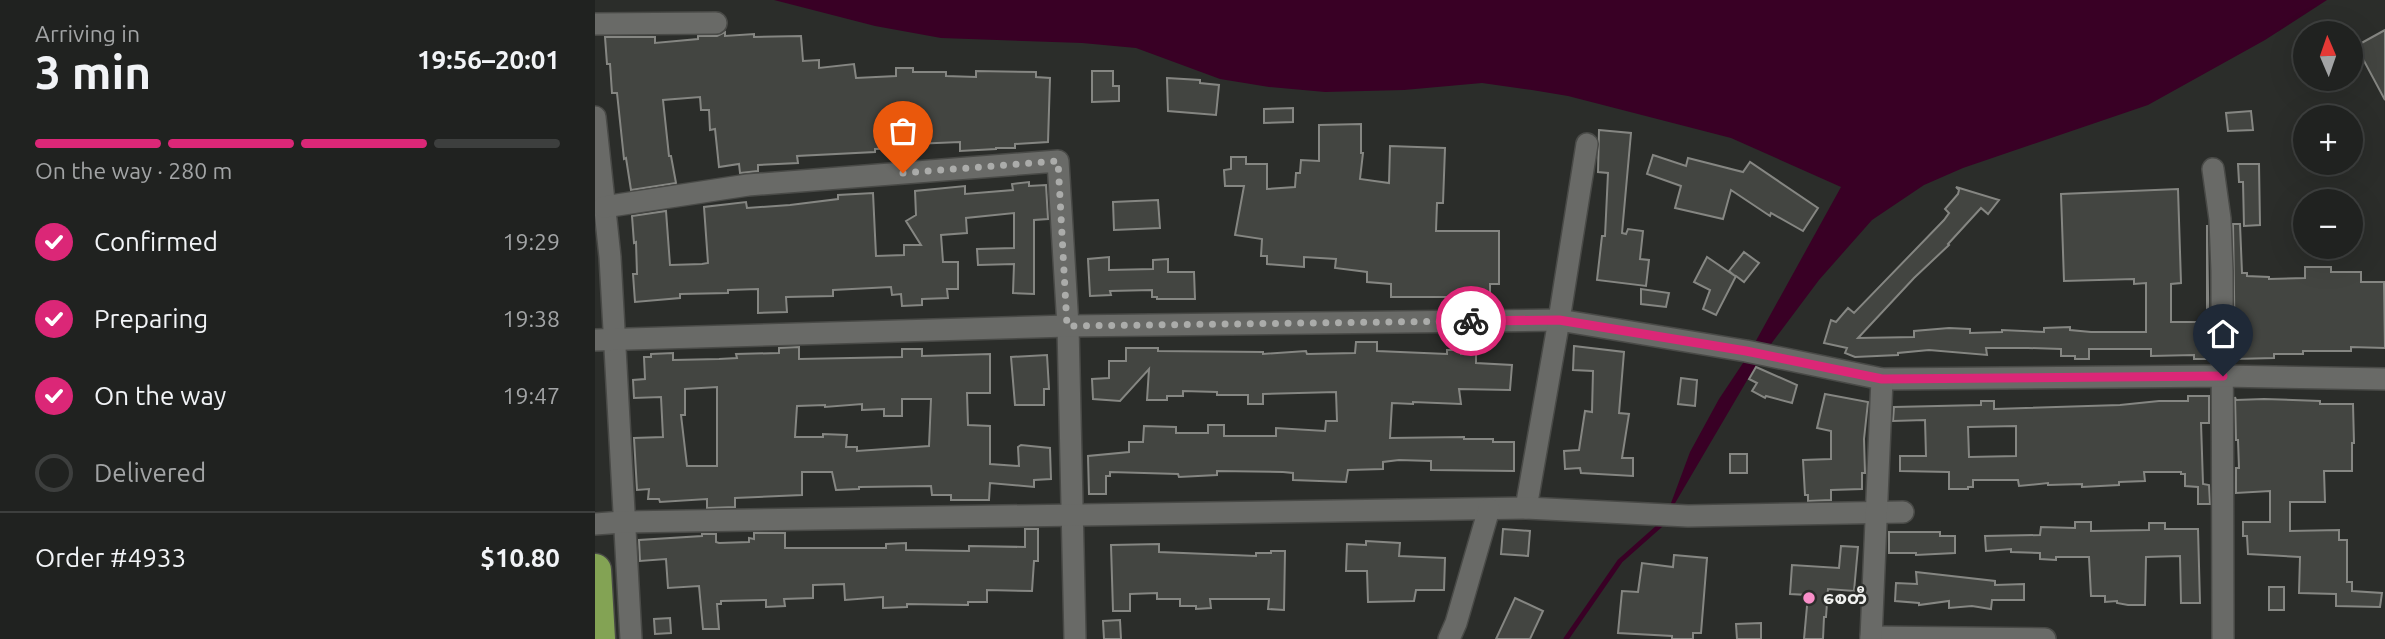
<!DOCTYPE html>
<meta charset="utf-8">
<style>
:root{--surface:#202220;--page:#2d2f2d;--text:#f1f3f6;--muted:#a2a4a5;--line:#3d3f3e;--accent:#db2777}
body{margin:0;font-family:Ubuntu,"Noto Sans Myanmar",sans-serif;background:var(--page);color:var(--text);height:100vh;display:flex;flex-direction:column;font-size:26px;white-space:nowrap}
*{box-sizing:border-box;margin:0}
p{font-size:23px;color:var(--muted)}
.icon{flex:none;width:38px;height:38px;fill:none;stroke:currentColor;stroke-width:2;stroke-linecap:round;stroke-linejoin:round}
.map{position:relative;flex:1;overflow:hidden}
.drawer{display:flex;flex-direction:column;background:var(--surface);width:595px}
.drawer>*{flex:none}
.needle{width:46px;rotate:358deg}
.controls{position:absolute;left:1698px;top:21px;display:grid;gap:14px}
.controls a{display:grid;place-items:center;width:70px;height:70px;border-radius:50%;background:var(--surface);box-shadow:0 7px 28px #0002,0 0 0 2px var(--line);font-size:35px}
.pin{position:absolute;display:grid;place-items:center;width:60px;height:60px;color:#fff;margin:-72px -30px;border-radius:50% 50% 50% 0;rotate:-45deg;box-shadow:0 0 7px #0007}
.pin .icon{rotate:45deg}
.courier{position:absolute;display:grid;place-items:center;width:70px;height:70px;margin:-35px;border:5px solid #db2777;border-radius:50%;background:#fff;color:#222;box-shadow:0 2px 9px #0007}
.head em{font-style:normal;font-weight:700}
.head div{display:flex;flex-direction:column-reverse}
.head{display:flex;align-items:center;justify-content:space-between;height:119px;padding:0 35px}
h1{font-size:46px;font-weight:700;line-height:52px}
.bar{display:grid;grid-template-columns:repeat(4,1fr);gap:10px 7px;align-content:center;height:84px;padding:0 35px}
.bar i{height:9px;border-radius:5px;background:var(--line)}
.bar .on{background:var(--accent)}
.bar p{grid-column:span 4}
.line{display:flex;align-items:center;gap:18px;padding:0 35px;border-top:2px solid var(--line)}
.line div{flex:1}
ol{padding:0 35px;list-style:none}
li{display:flex;align-items:center;gap:21px;height:77px}
li p{margin-inline-start:auto}
li .icon{padding:7px;border-radius:50%;background:var(--accent);color:#fff;stroke-width:4}
li:last-child{color:var(--muted)}
li i{width:38px;height:38px;border:4px solid var(--line);border-radius:50%}
main{display:flex;flex:1;min-height:0}
.map>svg:first-child{display:block}
.water{fill:#390025}
.lines{fill:none;stroke-linecap:round;stroke-linejoin:round}
.stream{stroke:#390025;stroke-width:5}
.building{fill:#434541;stroke:#858682;stroke-width:2;fill-rule:evenodd}
.minor-casing{stroke:#494a47;stroke-width:24}
.highway-casing{stroke:#494a47;stroke-width:35}
.minor{stroke:#696a67;stroke-width:21}
.highway{stroke:#83a354;stroke-width:32}
.done{stroke:#abacaa;stroke-width:7;stroke-dasharray:0 12.6}
.route{stroke:#db2777;stroke-width:9}
.poi-dot{fill:#f98fc9;stroke:#2b2d2a;stroke-width:2.5}
.labels{text-anchor:middle;stroke-width:5;stroke-linejoin:round;paint-order:stroke}
.poi-label{font-size:18px;font-weight:bold;fill:#f0f1ef;stroke:#2b2d2a;text-anchor:start}
</style>
<main>
<section class="drawer">
<div class="head"><div><h1>3 min</h1><p>Arriving in</p></div><em>19:56–20:01</em></div>
<div class="bar"><i class="on"></i><i class="on"></i><i class="on"></i><i></i><p>On the way · 280 m</p></div>
<ol>
<li><svg class="icon" aria-label="check" viewBox="0 0 24 24"><path d="M5 12l5 5 9-10"/></svg>Confirmed<p>19:29</p></li>
<li><svg class="icon" aria-label="check" viewBox="0 0 24 24"><path d="M5 12l5 5 9-10"/></svg>Preparing<p>19:38</p></li>
<li><svg class="icon" aria-label="check" viewBox="0 0 24 24"><path d="M5 12l5 5 9-10"/></svg>On the way<p>19:47</p></li>
<li><i></i>Delivered</li>
</ol>
<div class="line" style="height:91px"><div>Order #4933</div><b>$10.80</b></div>
</section>
<div class="map">
<svg width="1790" height="639" viewBox="0 0 1790 639">
<rect width="100%" height="100%" fill="#2b2d2a"/>
<polygon class="water" points="179,0 1732,0 1670,40 1553,105 1368,168 1329,185 1277,220 1224,280 1164,360 1069,522 1095,452 1124,399 1152,357 1246,187 1136,138 973,96 937,90 887,83 809,90 730,92 674,87 625,79 541,48 487,43 346,38 280,26"/>
<g class="lines">
<polyline class="stream" points="971,639 1025,561 1069,522"/>
</g>
<g class="building">
<polygon points="1790,30 1790,100 1761,46"/>
<polygon points="130,32 130,36 159,34 159,37 206,36 208,61 224,60 224,68 259,64 261,78 301,76 301,68 318,68 318,72 351,72 351,76 381,77 381,71 441,72 441,77 455,78 453,142 420,144 420,148 401,148 401,149 365,151 365,142 318,144 318,148 280,149 280,152 202,156 203,163 163,165 163,171 145,173 144,164 124,167 120,129 115,130 114,110 106,110 105,97 68,100 74,156 76,156 81,183 36,190 31,158 29,159 22,93 17,93 15,64 12,64 10,37 60,37 60,43 103,39 103,36 122,36"/>
<polygon points="497,71 518,71 518,86 524,86 524,101 497,102"/>
<polygon points="572,78 605,80 605,83 624,85 621,115 573,111"/>
<polygon points="698,108 698,122 669,123 669,109"/>
<polygon points="1656,111 1658,130 1633,131 1631,113"/>
<polygon points="766,124 766,153 768,153 765,179 794,183 795,146 850,148 848,203 842,203 841,231 904,231 904,284 895,284 895,304 865,304 865,301 852,301 853,297 796,297 796,284 772,282 772,272 740,268 741,259 709,257 709,267 672,264 672,256 666,256 667,239 640,235 649,186 630,186 629,170 636,169 636,157 651,157 651,164 672,164 672,189 700,187 701,173 705,173 706,160 724,161 724,125"/>
<polygon points="1004,130 1036,133 1027,233 1031,234 1033,229 1048,231 1045,259 1054,260 1051,286 1002,280 1007,236 1010,236 1013,173 1003,172"/>
<polygon points="1058,155 1091,166 1093,158 1148,172 1155,162 1223,208 1208,231 1176,213 1175,216 1136,190 1128,219 1080,208 1086,186 1052,174"/>
<polygon points="1643,164 1664,164 1665,225 1649,226 1648,182 1644,182"/>
<polygon points="434,182 434,186 451,185 453,219 439,220 439,294 418,293 419,264 383,265 382,249 419,248 419,213 371,218 372,233 346,235 348,262 363,262 363,289 352,289 353,298 327,299 327,305 307,306 306,294 297,295 296,287 238,290 238,296 191,297 192,312 163,313 163,289 133,290 133,293 85,294 85,298 40,302 38,274 42,274 41,242 39,243 37,216 71,211 75,265 107,264 113,263 109,207 151,202 152,208 195,205 243,199 243,195 278,193 281,256 309,255 309,245 326,245 311,221 321,215 320,191 370,186 370,194 418,190 417,184"/>
<polygon points="1361,187 1404,200 1393,214 1386,208 1353,244 1354,245 1319,278 1263,338 1319,337 1319,331 1354,328 1375,329 1375,333 1407,332 1407,330 1449,332 1449,328 1475,327 1475,330 1496,332 1551,332 1551,283 1539,284 1539,279 1469,281 1466,194 1583,189 1586,283 1576,284 1576,322 1612,322 1612,225 1614,359 1599,359 1599,355 1556,356 1556,349 1494,349 1494,359 1480,359 1480,356 1466,356 1466,349 1433,348 1391,348 1392,355 1334,350 1303,353 1303,355 1260,357 1250,353 1252,348 1229,343 1236,320 1241,322 1253,308 1259,313 1349,220 1354,213 1350,209 1363,194 1364,190"/>
<polygon points="563,200 565,228 519,230 518,202"/>
<polygon points="1638,224 1645,224 1647,273 1652,273 1652,276 1674,277 1674,279 1710,278 1710,267 1736,267 1736,272 1766,272 1766,282 1789,282 1790,348 1756,347 1756,351 1708,351 1708,354 1679,354 1679,358 1640,359"/>
<polygon points="1149,252 1164,263 1149,282 1141,276 1121,315 1108,309 1115,290 1099,282 1112,257 1140,276 1134,271"/>
<polygon points="514,257 514,270 558,269 558,260 573,259 573,272 599,272 600,299 562,299 562,297 557,297 557,290 515,291 516,295 495,296 493,259"/>
<polygon points="1046,289 1074,293 1071,307 1046,304"/>
<polygon points="761,342 782,342 782,351 852,354 852,350 866,350 866,354 881,353 881,363 917,365 915,390 864,389 866,404 818,402 818,404 797,403 795,438 869,437 869,439 898,439 898,442 919,442 919,471 836,470 836,461 804,460 788,462 788,469 753,470 751,482 698,480 698,473 688,472 622,471 622,475 584,477 583,474 515,472 515,476 511,476 511,494 494,494 493,456 534,452 534,442 548,442 549,426 581,427 581,433 613,433 613,425 629,425 629,436 681,436 681,428 730,431 731,421 742,421 741,392 668,394 668,404 653,404 653,395 622,395 622,392 588,391 588,396 572,396 572,400 552,400 554,369 525,401 498,399 497,379 514,378 514,361 531,361 531,348 563,348 563,351 668,352 668,354 711,351 712,354 760,353"/>
<polygon points="979,346 1029,352 1024,413 1034,414 1027,458 1038,458 1038,476 986,473 985,468 970,469 969,451 984,450 990,411 997,412 998,371 978,370"/>
<path d="M204 347V359L307 357V349H327V356L395 354V393H372L373 425 395 426V464L424 466 423 447 426 445 455 448 456 479 439 480V487L395 483 394 500H356V495H337L336 486 264 487V489L241 490 237 472H207V495L140 498V507L112 508V499L65 502 64 499H53L54 489 42 490 39 438 68 437 66 397 39 398 38 380 50 379 49 357H56V354L78 353V360L124 359 142 358 141 354 184 353V348ZM122 387V466H92L86 415H90V389ZM307 399H336L334 446 262 451V447H251L252 435 228 434V437H200L202 406 230 405V407L267 404V410L289 409V416H307Z"/>
<polygon points="452,355 454,389 449,389 449,405 420,405 416,357"/>
<polygon points="1161,367 1202,385 1197,403 1171,396 1170,398 1157,391 1162,383 1154,379"/>
<polygon points="1086,378 1102,380 1100,406 1083,404"/>
<polygon points="1230,394 1273,402 1269,439 1270,473 1267,473 1267,489 1236,490 1236,500 1213,501 1213,495 1210,495 1208,460 1236,459 1236,431 1222,428"/>
<path d="M1593 396H1614V423H1606L1608 484 1614 485 1615 504H1603V487L1590 486V474H1586V472H1549L1550 481 1524 482V485L1487 487V484L1453 485V483L1424 486 1423 480H1378V487H1373V489H1354V472L1305 471V456H1331L1330 420 1298 421 1299 407 1386 405V401H1399V409L1525 405 1564 401H1593ZM1421 426V456L1374 457 1373 427Z"/>
<polygon points="1640,397 1641,400 1669,399 1725,401 1725,404 1758,404 1759,443 1757,443 1757,471 1729,471 1730,502 1695,502 1695,531 1744,530 1744,540 1752,540 1752,582 1757,582 1757,591 1787,593 1785,607 1741,606 1741,594 1704,593 1705,557 1653,554 1652,536 1648,536 1648,522 1675,522 1675,491 1641,493 1641,468 1644,468 1643,440 1641,440"/>
<rect x="1135" y="454" width="17" height="19"/>
<polygon points="1480,522 1496,522 1496,531 1554,530 1554,523 1570,523 1570,529 1603,529 1605,603 1586,603 1585,556 1551,557 1550,605 1533,605 1522,603 1522,601 1510,602 1510,596 1496,596 1494,557 1461,557 1461,560 1445,559 1445,553 1416,552 1416,549 1391,551 1390,536 1445,535 1446,527 1480,528"/>
<polygon points="430,529 443,529 443,561 439,561 437,591 392,590 392,602 373,602 373,605 312,604 312,607 288,608 288,597 250,600 249,584 218,585 218,598 189,599 190,606 171,607 171,600 126,601 126,604 122,604 124,629 108,629 104,586 73,588 71,559 45,561 44,540 107,536 107,534 121,534 121,542 124,543 154,542 154,538 159,539 159,533 190,533 190,548 291,548 291,544 311,543 311,550 374,551 374,546 430,547"/>
<polygon points="908,529 935,531 933,556 906,554"/>
<polygon points="1294,532 1345,532 1345,536 1360,536 1360,553 1321,555 1321,553 1294,553"/>
<polygon points="771,541 805,543 804,556 850,558 849,590 821,590 819,601 773,602 772,571 751,571 752,544 771,545"/>
<polygon points="564,544 564,552 661,556 661,553 676,553 676,551 690,551 689,610 673,609 674,599 615,599 616,608 601,609 601,606 585,606 585,599 562,599 562,593 535,594 535,611 518,611 516,545"/>
<polygon points="1246,546 1263,547 1259,591 1233,589 1231,617 1229,617 1228,639 1209,639 1213,595 1195,594 1197,565 1244,568"/>
<polygon points="1079,555 1112,558 1106,633 1098,633 1098,639 1077,639 1077,636 1023,633 1027,591 1043,592 1047,563 1078,567"/>
<polygon points="1321,572 1400,581 1400,585 1429,584 1429,600 1397,600 1396,609 1377,606 1354,608 1354,601 1324,605 1324,603 1300,601 1301,583 1322,584"/>
<rect x="1674" y="587" width="15" height="23"/>
<polygon points="920,598 948,611 935,639 901,639"/>
<polygon points="75,618 76,633 60,634 59,619"/>
<polygon points="525,620 526,639 509,639 508,621"/>
<polygon points="1166,623 1166,639 1142,639 1141,624"/>
</g>
<g class="lines">
<defs>
<g id="minor">
<polyline points="0,24 121,23"/>
<polyline points="0,117 15,257 36,639"/>
<polyline points="1618,169 1625,219 1627,271 1628,639"/>
<polyline points="9,207 153,185 463,161 473,326 480,639"/>
<polyline points="0,340 473,326 964,320 1151,351 1287,379 1628,376 1790,379"/>
<polyline points="931,508 964,320 992,144"/>
<polyline points="0,524 28,522 931,508 1093,516 1308,512"/>
<polyline points="1276,637 1450,639"/>
<polyline points="854,639 861,623 894,509"/>
<polyline points="1276,639 1287,379"/>
</g>
<polyline id="highway" points="0,570 4,639"/>
</defs>
<use href="#minor" class="minor-casing"/>
<use href="#highway" class="highway-casing"/>
<use href="#minor" class="minor"/>
<use href="#highway" class="highway"/>
</g>
<g class="lines">
<polyline class="done" points="308,173 463,161 472,326 876,321"/>
<polyline class="route" points="876,321 964,320 1151,351 1287,379 1628,376"/>
</g>
<circle class="poi-dot" cx="1214" cy="598" r="7"/>
<g class="labels">
<g class="poi-label">
<text x="1228" y="604">စေတီ</text>
</g>
</g>
</svg>
<div class="controls">
<a><svg class="needle" viewBox="-14 -14 28 28"><path d="M0-13l5 13h-10z" fill="#e53935"/><path d="M0 13l5-13h-10z" fill="#a2a4a5"/></svg></a>
<a>+</a>
<a>−</a>
</div>
<div class="pin" style="left:308px;top:173px;background:#ea580c"><svg class="icon" aria-label="bag" viewBox="0 0 24 24"><path d="M5 8h14l-1 12H6zM9 8a3 3 0 0 1 6 0"/></svg></div>
<div class="pin" style="left:1628px;top:376px;background:#1f2937"><svg class="icon" aria-label="home" viewBox="0 0 24 24"><path d="M3 11l9-7 9 7M6 9v11h12V9"/></svg></div>
<div class="courier" style="left:876px;top:321px"><svg class="icon" aria-label="bike" viewBox="0 0 24 24"><circle cx="6" cy="16" r="4"/><circle cx="18" cy="16" r="4"/><path d="M6 16l4-8h5l3 8M10 8l3 8H6M13 5h3"/></svg></div>
</div>
</main>
